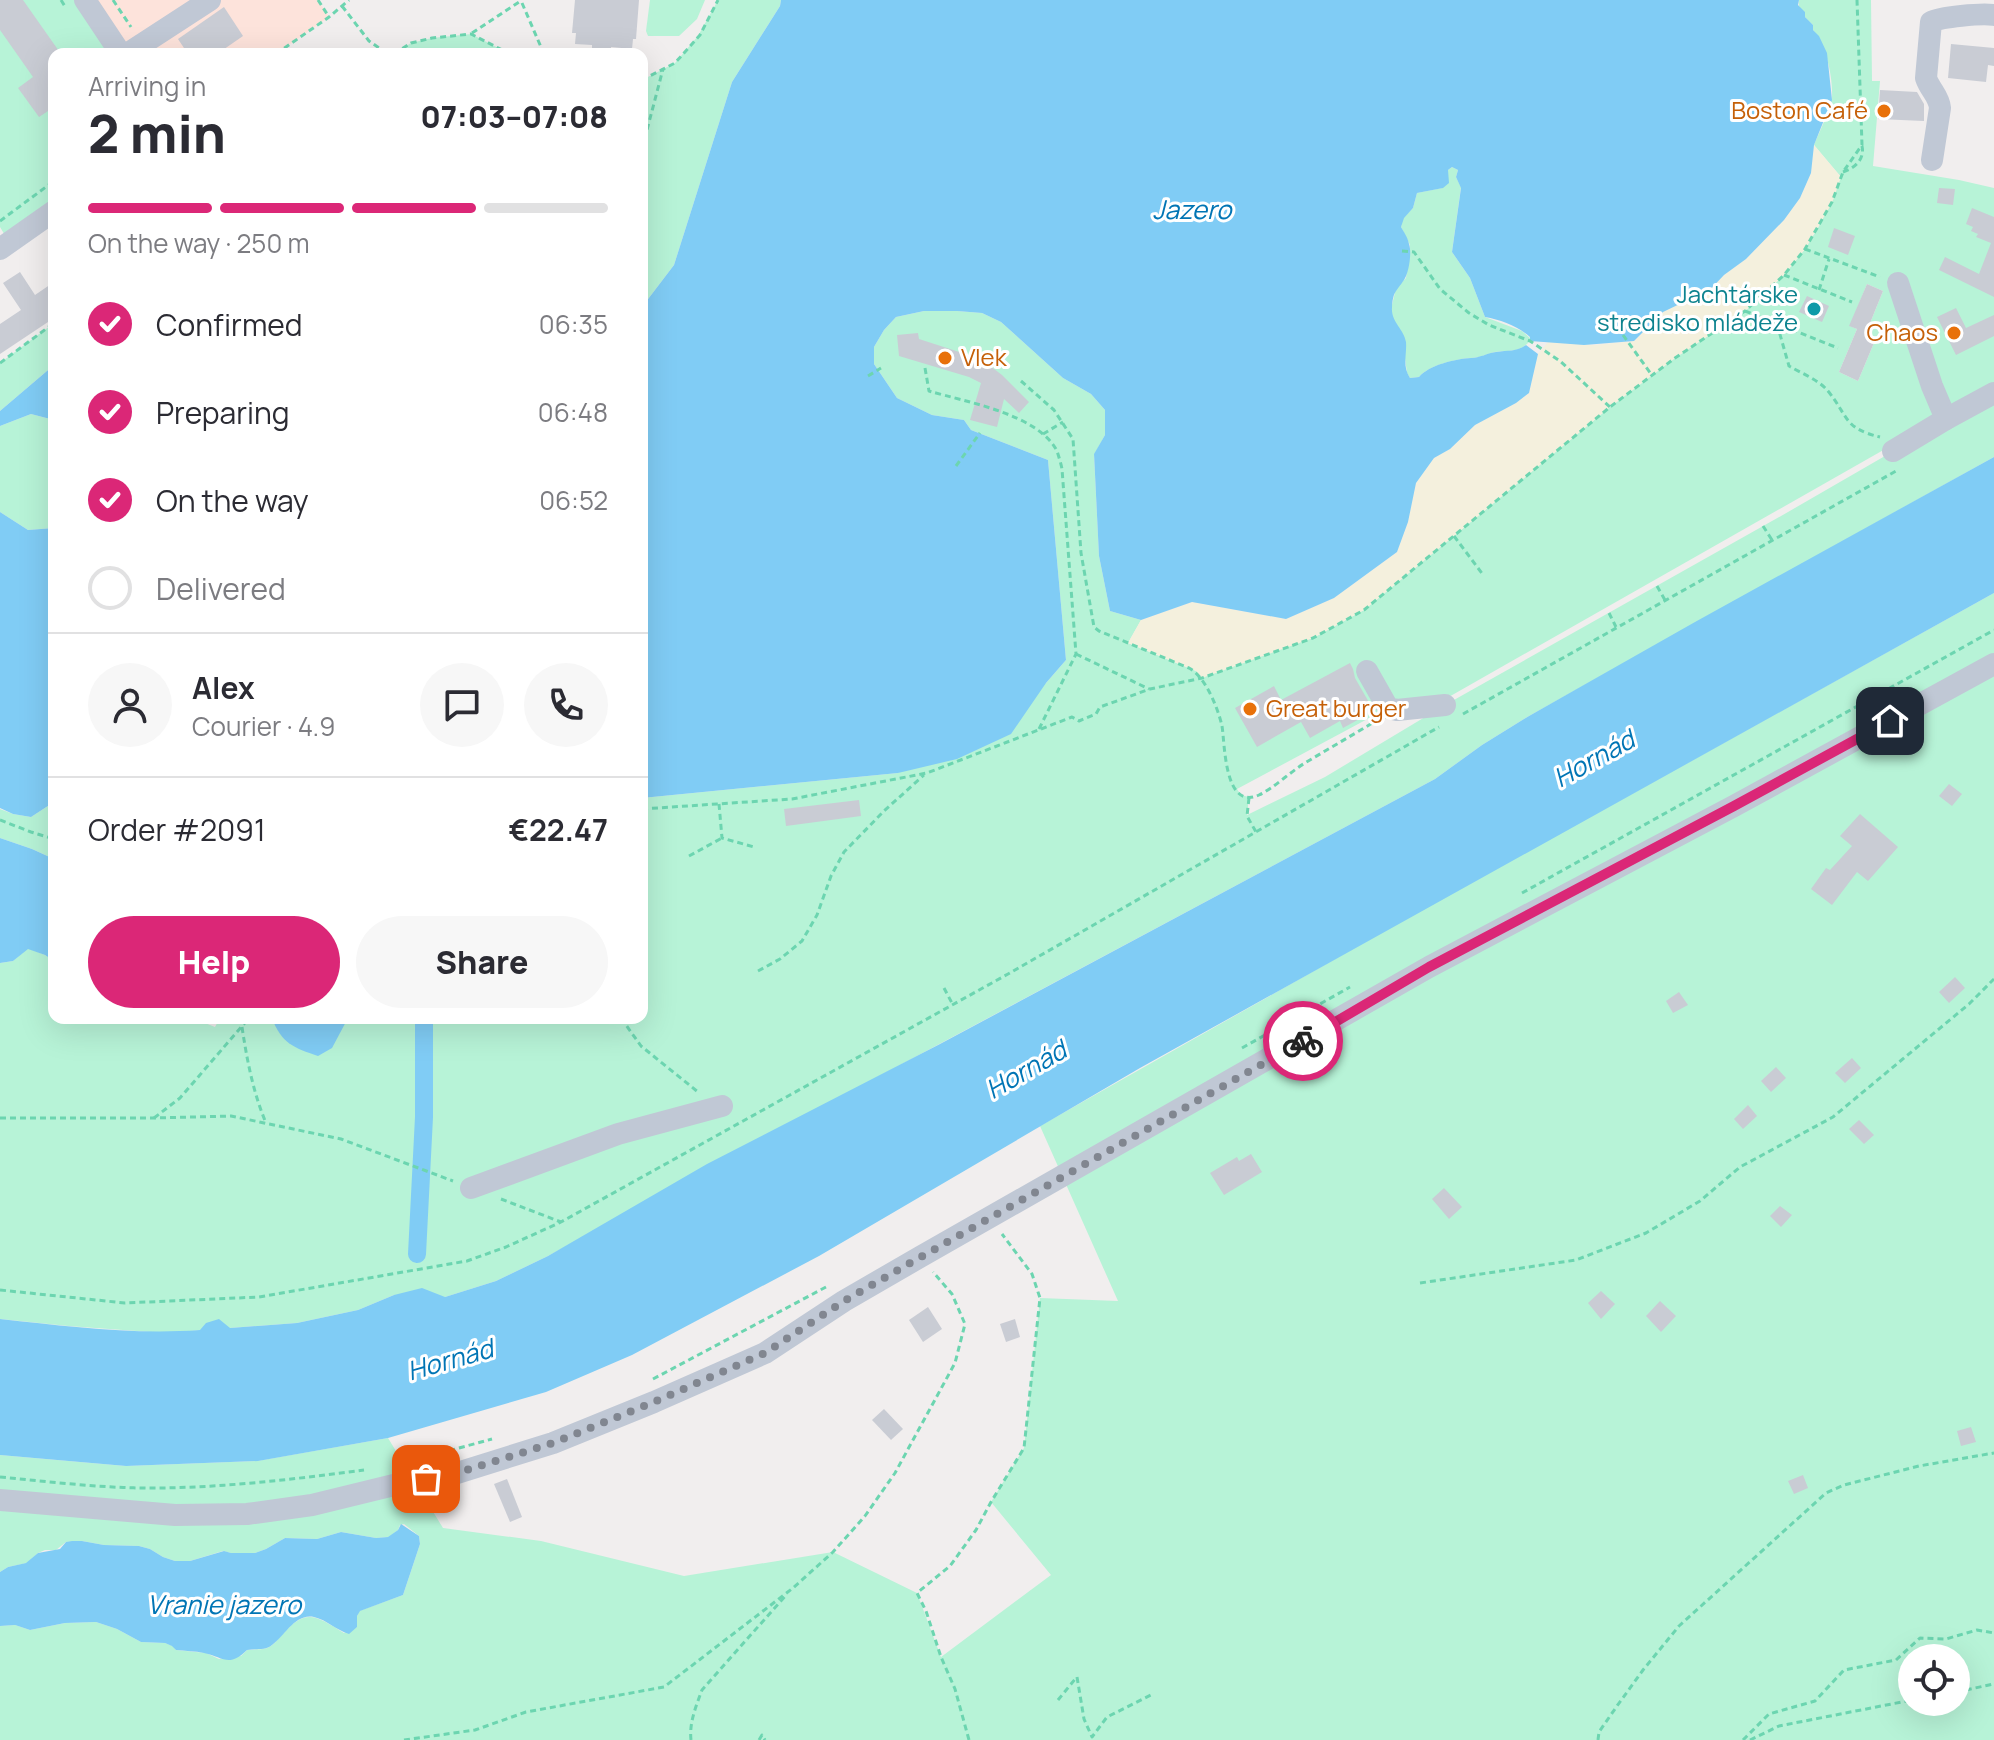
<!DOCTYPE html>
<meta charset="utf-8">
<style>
:root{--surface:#fff;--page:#f7f7f7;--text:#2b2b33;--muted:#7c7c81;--line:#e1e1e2;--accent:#db2777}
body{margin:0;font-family:Manrope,sans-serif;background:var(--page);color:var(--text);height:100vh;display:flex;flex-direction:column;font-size:30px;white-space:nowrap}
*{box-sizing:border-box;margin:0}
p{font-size:26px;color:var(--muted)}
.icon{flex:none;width:44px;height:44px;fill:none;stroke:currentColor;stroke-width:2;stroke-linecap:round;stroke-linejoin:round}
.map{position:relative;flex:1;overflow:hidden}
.details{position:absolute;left:48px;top:48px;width:600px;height:976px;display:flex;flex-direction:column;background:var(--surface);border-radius:16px;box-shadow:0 8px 32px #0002}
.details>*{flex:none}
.buttons{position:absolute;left:1898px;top:1644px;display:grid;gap:16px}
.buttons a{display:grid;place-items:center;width:72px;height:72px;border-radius:50%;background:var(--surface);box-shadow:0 8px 32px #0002;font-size:40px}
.pin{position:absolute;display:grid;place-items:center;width:68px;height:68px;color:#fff;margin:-34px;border-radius:16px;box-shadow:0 4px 12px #0006}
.courier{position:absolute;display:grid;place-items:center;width:80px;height:80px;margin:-40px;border:6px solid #db2777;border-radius:50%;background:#fff;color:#222;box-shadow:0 2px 10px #0007}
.head em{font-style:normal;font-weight:800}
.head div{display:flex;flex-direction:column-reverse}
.head{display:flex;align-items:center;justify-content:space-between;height:136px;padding:0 40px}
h1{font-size:52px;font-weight:800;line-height:60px}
.bar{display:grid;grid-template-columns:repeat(4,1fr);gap:12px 8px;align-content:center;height:96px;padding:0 40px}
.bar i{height:10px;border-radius:6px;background:var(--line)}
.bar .selected{background:var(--accent)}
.bar p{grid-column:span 4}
.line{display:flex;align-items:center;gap:20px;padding:0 40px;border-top:2px solid var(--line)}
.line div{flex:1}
.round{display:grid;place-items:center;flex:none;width:84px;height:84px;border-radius:42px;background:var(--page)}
ol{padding:0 40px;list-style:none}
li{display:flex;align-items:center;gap:24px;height:88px}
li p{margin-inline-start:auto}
li .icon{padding:8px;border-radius:50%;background:var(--accent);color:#fff;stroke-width:4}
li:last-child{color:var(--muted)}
li i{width:44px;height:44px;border:4px solid var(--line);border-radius:50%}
.action{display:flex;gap:16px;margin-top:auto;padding:16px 40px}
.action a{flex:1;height:92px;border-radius:48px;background:var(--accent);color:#fff;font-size:32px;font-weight:800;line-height:92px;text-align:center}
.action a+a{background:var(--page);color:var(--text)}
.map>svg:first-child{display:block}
.medical{fill:#fde3db}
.green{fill:#b7f3d7;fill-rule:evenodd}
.sand{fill:#f4f0dd}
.water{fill:#80ccf5}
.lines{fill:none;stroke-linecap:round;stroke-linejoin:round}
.canal{stroke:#80ccf5;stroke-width:18}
.building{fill:#c9ccd4}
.path{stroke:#6cd5b0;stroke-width:3;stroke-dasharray:6 4;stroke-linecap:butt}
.minor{stroke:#c0c8d5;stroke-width:22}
.done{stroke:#818690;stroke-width:8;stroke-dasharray:0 14.4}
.route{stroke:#db2777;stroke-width:10}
.food-dot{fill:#e8710a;stroke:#fff;stroke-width:3}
.culture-dot{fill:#0f9aa8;stroke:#fff;stroke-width:3}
.labels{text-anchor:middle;stroke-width:6;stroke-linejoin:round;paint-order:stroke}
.food-label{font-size:24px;fill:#c56008;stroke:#fff;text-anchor:end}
.culture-label{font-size:24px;fill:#0d838f;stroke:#fff;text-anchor:end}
.water-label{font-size:26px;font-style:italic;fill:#0075b5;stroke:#fff}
</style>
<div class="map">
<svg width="1994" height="1740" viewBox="0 0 1994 1740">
<rect width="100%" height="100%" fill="#f1eeee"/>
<polygon class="medical" points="85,0 318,0 329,17 276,54 121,54"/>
<g class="green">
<polygon points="0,0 85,0 121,54 54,54 54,211 9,242 0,227"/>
<polygon points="650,0 705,0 697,19 679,36 648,36 646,31"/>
<polygon points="718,0 781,0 780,6 732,82 674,265 642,307 642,80 675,63 698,36"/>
<path d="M1799 0H1871L1872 81H1880L1873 166 1959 180 1994 188V391L1894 444 1447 698 1401 701 1237 789 1241 795 1249 797 1247 815 1325 777 1445 705 1788 512 1994 393V457L1529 716 1482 745 1435 779 844 1095 548 1256 496 1281 445 1297 394 1295 358 1310 297 1323 164 1333 68 1326 0 1319V963L13 961 28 948 45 955 54 961V1018H205V1023L215 1027 220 1018H642V798L898 773 1046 683 1066 660 1048 460 971 430 964 420 932 415 897 398 874 364V347L884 330 896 317 924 311H957L982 313 1001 322 1063 378 1091 394 1105 410V435L1094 455 1099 556 1110 611 1141 620 1128 643 1196 671 1313 638 1364 610 1610 407 1675 358 1745 311 1784 275 1805 249 1819 226 1841 177 1814 145C1819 133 1831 108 1832 97 1833 77 1826 44 1813 30V25C1806 19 1797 10 1799 0ZM1867 284 1883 291 1866 333 1876 338 1858 381 1839 372 1857 329 1850 326Z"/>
<polygon points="471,34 510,54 394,54 411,43 432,38"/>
<path d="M1452 167 1458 170 1456 177 1461 187 1452 252 1470 278 1485 317 1522 331 1530 338V341C1519 353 1510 350 1495 352 1487 354 1479 358 1471 358 1456 359 1429 365 1419 377L1410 378 1407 373 1404 351 1392 317V305L1396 288 1406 278 1410 252V245L1401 227 1403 218 1413 208 1417 193 1442 188 1448 170Z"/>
<polygon points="54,323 54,365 0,411 0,363"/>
<polygon points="31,414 54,420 54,528 28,530 0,512 0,426"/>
<path d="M1994 593V1740H0V1626L15 1625 30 1630 65 1623 96 1622 117 1629 141 1642 165 1643 173 1646 176 1650 206 1653 219 1659 241 1656 247 1650C254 1649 261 1650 267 1648 273 1646 277 1640 282 1635 306 1607 316 1616 344 1633L357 1627V1616L359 1611 403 1595 420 1544 419 1536 404 1524 400 1525 398 1530 389 1537 376 1538 341 1532 317 1539 285 1538 266 1549 255 1553H231L223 1551 190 1561H175L163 1557 150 1549 139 1546 104 1545 82 1541 66 1542 56 1550H45L38 1553 27 1563 8 1567 0 1572V1455L126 1466 257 1461 388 1438 443 1528 541 1541 684 1576 833 1552 917 1593 941 1657 1051 1575 991 1502 1024 1448 1040 1298 1118 1301 1040 1126 1404 920ZM1912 1658H1956V1702H1912Z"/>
<polygon points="54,802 54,859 32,849 0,838 0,809 13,814 31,817"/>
</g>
<polygon class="sand" points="1814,145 1841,177 1832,203 1805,249 1784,275 1745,311 1675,358 1610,407 1364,610 1313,638 1202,678 1196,671 1189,668 1128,643 1141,620 1192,602 1286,619 1334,598 1397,552 1408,522 1416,483 1434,458 1450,449 1475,425 1516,403 1529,393 1538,354 1548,342 1594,345 1634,341 1663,312 1688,300 1706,294 1724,275 1746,259 1784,220 1800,198 1811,173"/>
<g class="water">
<path d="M781 0H1799L1798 5 1805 12V17L1813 25V30L1819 36 1827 53 1832 100 1814 145 1811 173 1800 198 1784 220 1746 259 1724 275 1706 294 1688 300 1663 312 1634 341 1584 345 1530 341V337C1518 326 1501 320 1485 317L1470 278 1452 252 1461 188 1456 177 1458 170 1452 167 1448 170 1449 183 1443 188 1417 193 1413 208 1404 218 1401 227C1404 232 1408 238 1409 244 1412 252 1409 273 1404 280 1396 292 1393 291 1392 308 1391 322 1404 329 1406 342 1407 355 1402 366 1410 378L1419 377C1429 365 1455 359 1471 358 1479 358 1488 353 1496 352 1508 350 1516 352 1526 345L1538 354 1529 393 1516 403 1475 425 1450 449 1434 458 1416 483 1408 522 1397 552 1334 598 1286 619 1192 602 1141 620 1110 611 1099 556 1094 454 1105 435V410L1091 394 1063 378 1001 322 982 313 957 311H924L896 317 884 330 874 347V364L897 398 932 415 964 420 971 430 1048 460 1066 660 1046 683 1011 734 957 759 898 773 642 798V307L674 265 732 82 780 6Z"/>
<polygon points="54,365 54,420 31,414 0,426 0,411"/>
<path d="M1994 457V593L1140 1068 819 1256 632 1355 546 1392 388 1438 258 1461 126 1466 0 1455V1319C66 1326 133 1335 200 1330L206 1323 219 1319 230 1328 297 1323 358 1310 394 1295 422 1288 445 1297 496 1281 548 1256 707 1164 940 1044 1435 779 1482 745 1529 716 1695 622Z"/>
<polygon points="0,512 28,530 54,528 54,802 31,817 13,814 0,808"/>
<polygon points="0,838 32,849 54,859 54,961 45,955 28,949 13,961 0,963"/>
<path d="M272 1018H348L332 1048 318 1056C294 1048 281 1043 272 1018Z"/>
<path d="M401 1524 419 1536 420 1544 403 1595 360 1611 357 1616V1627L349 1634C336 1630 327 1620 314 1617 295 1613 285 1636 272 1645 265 1651 256 1648 247 1650 229 1668 223 1657 204 1653 195 1651 185 1651 176 1650L172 1646 165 1643 141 1642 117 1629 96 1622 65 1623 30 1630 15 1625 0 1626V1572L8 1567 26 1563 38 1553 60 1549 66 1542 72 1541H82L104 1545 139 1546 150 1549 163 1557 175 1561H190L224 1551 231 1553H255L266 1549 285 1538 317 1539 341 1532 376 1538 388 1537 398 1530Z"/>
</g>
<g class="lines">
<polyline class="canal" points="417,1254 424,1117 424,1018"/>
</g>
<g class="building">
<polygon points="0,0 23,0 61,54 54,54 54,107 39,117 18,88 33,77 0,30"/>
<polygon points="575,0 639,0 636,39 633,39 632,49 611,47 611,51 592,49 592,45 575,44 576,33 572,33"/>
<polygon points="224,7 243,36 217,54 188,54 178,39"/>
<polygon points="1951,44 1994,48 1994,66 1988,65 1986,82 1948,78"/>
<polygon points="1880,90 1917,92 1924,104 1924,121 1878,119"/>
<polygon points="1939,188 1955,189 1953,205 1937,203"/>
<polygon points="1972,208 1994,217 1994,297 1939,270 1945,257 1979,274 1991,243 1976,237 1978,234 1971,231 1973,227 1966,224"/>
<polygon points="1834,228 1855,236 1848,255 1828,247"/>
<polygon points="20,272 35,295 54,282 54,312 48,315 51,320 0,354 0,324 21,310 3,283"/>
<polygon points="1867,284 1883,291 1866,333 1876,338 1858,381 1839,372 1857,329 1849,326"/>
<polygon points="1807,296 1829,306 1822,322 1799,312"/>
<polygon points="1956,308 1966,328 1994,315 1994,336 1956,355 1937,317"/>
<polygon points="918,333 919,339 981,359 1002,375 1029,402 1019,413 1004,399 997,427 970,420 981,383 969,377 899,356 897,335"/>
<polygon points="1350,663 1353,669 1355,678 1374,711 1343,728 1340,721 1310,738 1301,722 1257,747 1235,708 1274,686 1281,700"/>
<polygon points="1949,784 1962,794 1952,806 1939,796"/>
<polygon points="859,800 861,816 786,826 784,809"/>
<polygon points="1860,814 1898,847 1868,881 1857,872 1832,905 1811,889 1826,868 1830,870 1852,846 1840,836"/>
<polygon points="1955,977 1965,988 1949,1003 1939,992"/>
<polygon points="1679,992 1688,1005 1673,1013 1666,1001"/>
<polygon points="1852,1058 1861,1068 1845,1083 1835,1073"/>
<polygon points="1776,1067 1786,1078 1771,1092 1761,1081"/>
<polygon points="1748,1105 1757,1116 1743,1129 1734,1119"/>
<polygon points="1859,1120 1874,1135 1864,1144 1849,1129"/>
<polygon points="1251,1154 1262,1172 1224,1195 1210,1173 1237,1157 1239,1161"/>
<polygon points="1444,1188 1462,1207 1449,1219 1432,1199"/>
<polygon points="1780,1206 1792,1215 1781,1227 1770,1216"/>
<polygon points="1601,1291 1615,1304 1601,1319 1588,1303"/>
<polygon points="1660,1301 1676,1316 1661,1332 1646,1316"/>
<polygon points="928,1307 942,1329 923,1342 909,1320"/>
<polygon points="1015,1319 1020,1337 1006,1342 1000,1324"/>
<polygon points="884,1409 903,1429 891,1440 872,1420"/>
<polygon points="1971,1427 1976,1442 1961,1446 1957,1431"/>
<polygon points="1803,1475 1808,1488 1794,1494 1788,1481"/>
<polygon points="507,1479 522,1517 510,1522 494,1484"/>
</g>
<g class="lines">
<g class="path">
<polyline points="61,0 66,8"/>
<polyline points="113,0 131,27"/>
<polyline points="318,0 329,17"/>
<polyline points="522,3 544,54"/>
<polyline points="342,6 369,41 388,54"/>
<polyline points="472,33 522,0"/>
<polyline points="276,54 329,17 349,0"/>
<polyline points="394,54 411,43 432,38 471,34 510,54"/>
<polyline points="642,80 675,63 700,35 718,0"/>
<polyline points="642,149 663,69"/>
<path d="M1843 172C1855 168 1865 159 1862 146"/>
<polyline points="0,221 54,181"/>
<polyline points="1805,249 1880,277"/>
<polyline points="1402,251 1414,252 1440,289 1469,313 1489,325 1530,341 1560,361 1610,407"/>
<polyline points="1784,275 1852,302"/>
<polyline points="1819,290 1829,259"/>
<polyline points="1745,311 1838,348"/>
<path d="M1777 324 1789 366C1801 373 1819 380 1828 391 1849 417 1843 428 1880 437"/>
<polyline points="1623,335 1651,374"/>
<polyline points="0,363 54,323"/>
<path d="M925 368 929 391C966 402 1038 414 1057 451 1059 457 1061 464 1062 469L1076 654 1039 729"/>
<polyline points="868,376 881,368"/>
<path d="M1021 381 1054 410 1073 439 1081 553 1094 627 1099 631 1189 668C1205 676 1218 708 1222 726 1225 744 1224 811 1259 795 1274 788 1290 772 1305 763 1328 749 1351 736 1374 722"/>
<polyline points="1043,434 1063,422"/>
<polyline points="956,466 980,433"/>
<polyline points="1763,526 1772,540"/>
<polyline points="1454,536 1484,576"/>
<polyline points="1657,586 1665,600"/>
<polyline points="1609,613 1616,627"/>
<polyline points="1076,654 1149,689"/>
<polyline points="1463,714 1896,471"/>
<polyline points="1249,798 1247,816 1256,832"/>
<polyline points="719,804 722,838 754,847"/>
<polyline points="642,809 792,799 927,773 1072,717 1079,721 1096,714 1100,707 1150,689 1202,678 1313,638 1364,610 1610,407 1675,358 1745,311 1784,275 1805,249 1832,202 1843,172 1862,145 1857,0"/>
<polyline points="0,820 31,832 54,839"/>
<polyline points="689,856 722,838"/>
<polyline points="1522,893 1994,630"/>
<polyline points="758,971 780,959 802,941 817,915 831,876 844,852 884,811 924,775"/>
<polyline points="944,988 953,1005"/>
<polyline points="621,1018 641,1046 698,1092"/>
<path d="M242 1027C247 1060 253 1092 266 1123"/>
<polyline points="1242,1048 1350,987"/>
<polyline points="0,1118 154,1118 231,1116 341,1139 453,1181"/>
<polyline points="154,1118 180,1098 249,1018"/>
<polyline points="501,1199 561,1222"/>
<polyline points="1420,1283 1576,1260 1646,1233 1700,1201 1740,1167 1833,1117 1969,1004 1994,979"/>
<polyline points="0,1290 125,1303 259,1297 467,1261 506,1247 561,1222 1008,974 1439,727"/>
<polyline points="653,1379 826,1287"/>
<polyline points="430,1456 492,1439"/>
<path d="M0 1477C53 1482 107 1489 161 1488 229 1487 296 1479 364 1470"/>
<polyline points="1077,1677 1084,1719 1092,1737 1107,1717 1153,1694"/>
<polyline points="1956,1692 1994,1684"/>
<polyline points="1058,1700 1076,1678"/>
<polyline points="404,1740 475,1730 526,1712 664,1687 793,1588 833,1552 865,1516 895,1473 955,1363 965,1324 952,1294 933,1272"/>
<path d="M691 1740C689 1723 696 1706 702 1690L787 1594"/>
<polyline points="759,1740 762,1735 765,1740"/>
<polyline points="969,1740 955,1689 941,1657 926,1611 917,1593 950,1566 976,1530 991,1502 1024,1448 1040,1298 1032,1274 1002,1234"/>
<polyline points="1598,1740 1599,1732 1617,1706 1643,1670 1679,1626 1826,1493 1844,1485 1919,1466 1994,1453"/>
<polyline points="1743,1740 1769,1714 1815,1701 1844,1670 1896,1660 1920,1638 1946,1639 1977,1630 1994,1633"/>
<polyline points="1750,1740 1779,1726 1912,1700"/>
</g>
<g class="minor">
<polyline points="85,0 121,54"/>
<polyline points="127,54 210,0"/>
<path d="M1932 160 1940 108C1939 96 1930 90 1926 78L1931 22C1940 17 1982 13 1994 15"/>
<polyline points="0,249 54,211"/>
<polyline points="1898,283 1932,386 1946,419"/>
<polyline points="1893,451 1946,419 1994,393"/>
<polyline points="1367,671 1388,708 1397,710 1445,705"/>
<polyline points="471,1188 618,1134 722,1106"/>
<polyline points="0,1500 175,1515 247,1514 312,1505 398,1484 454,1474 553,1443 654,1402 765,1353 844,1301 920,1257 1429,967 1734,806 1994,664"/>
</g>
</g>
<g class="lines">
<polyline class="done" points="426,1479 454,1474 553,1443 654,1402 765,1353 844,1301 912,1262 1303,1041"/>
<polyline class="route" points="1303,1041 1429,967 1734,806 1890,721"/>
</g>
<g class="food-dot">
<circle cx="1884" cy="111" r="8"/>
<circle cx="1954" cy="333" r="8"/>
<circle cx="945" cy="358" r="8"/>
<circle cx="1250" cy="709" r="8"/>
</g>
<circle class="culture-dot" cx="1814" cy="309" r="8"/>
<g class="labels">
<g class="food-label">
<text x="1868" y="119">Boston Café</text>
<text x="1938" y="341">Chaos</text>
<text x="961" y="366" text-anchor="start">Vlek</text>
<text x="1266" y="717" text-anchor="start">Great burger</text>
</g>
<g class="culture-label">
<text x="1798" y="303">Jachtárske<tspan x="1798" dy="28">stredisko mládeže</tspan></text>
</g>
<g class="water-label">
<text x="1192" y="219">Jazero</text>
<text transform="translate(1594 759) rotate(-29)" y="9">Hornád</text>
<text transform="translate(1026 1070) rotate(-30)" y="9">Hornád</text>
<text transform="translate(450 1360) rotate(-16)" y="9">Hornád</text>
<text x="224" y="1614">Vranie jazero</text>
</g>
</g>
</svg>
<div class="buttons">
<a><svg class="icon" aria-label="locate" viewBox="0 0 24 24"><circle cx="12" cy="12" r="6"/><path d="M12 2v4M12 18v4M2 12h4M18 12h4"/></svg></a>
</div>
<div class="pin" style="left:426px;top:1479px;background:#ea580c"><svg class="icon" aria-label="bag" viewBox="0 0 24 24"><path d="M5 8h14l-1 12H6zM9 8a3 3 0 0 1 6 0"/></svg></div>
<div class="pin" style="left:1890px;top:721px;background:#1f2937"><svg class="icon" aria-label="home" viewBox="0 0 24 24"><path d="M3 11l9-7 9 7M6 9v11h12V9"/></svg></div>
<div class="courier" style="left:1303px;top:1041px"><svg class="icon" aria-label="bike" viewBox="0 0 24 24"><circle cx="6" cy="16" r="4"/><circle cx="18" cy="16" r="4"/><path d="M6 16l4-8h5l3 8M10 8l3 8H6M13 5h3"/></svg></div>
<section class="details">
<div class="head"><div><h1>2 min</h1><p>Arriving in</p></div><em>07:03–07:08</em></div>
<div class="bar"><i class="selected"></i><i class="selected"></i><i class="selected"></i><i></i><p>On the way · 250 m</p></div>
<ol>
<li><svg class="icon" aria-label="check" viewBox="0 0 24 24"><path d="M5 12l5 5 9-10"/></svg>Confirmed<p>06:35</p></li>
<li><svg class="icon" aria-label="check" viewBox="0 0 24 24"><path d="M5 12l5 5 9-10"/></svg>Preparing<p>06:48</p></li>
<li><svg class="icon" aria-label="check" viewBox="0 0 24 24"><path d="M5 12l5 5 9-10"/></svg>On the way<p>06:52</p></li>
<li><i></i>Delivered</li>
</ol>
<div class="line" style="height:144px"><a class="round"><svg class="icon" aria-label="person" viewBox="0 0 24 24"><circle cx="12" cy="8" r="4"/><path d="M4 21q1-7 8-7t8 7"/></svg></a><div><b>Alex</b><p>Courier · 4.9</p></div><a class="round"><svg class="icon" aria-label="chat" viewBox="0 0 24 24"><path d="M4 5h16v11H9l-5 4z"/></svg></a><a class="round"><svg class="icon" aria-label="phone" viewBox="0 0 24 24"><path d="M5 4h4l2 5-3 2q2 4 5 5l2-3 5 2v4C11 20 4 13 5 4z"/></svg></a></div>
<div class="line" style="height:104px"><div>Order #2091</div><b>€22.47</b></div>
<div class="action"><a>Help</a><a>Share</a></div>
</section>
</div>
